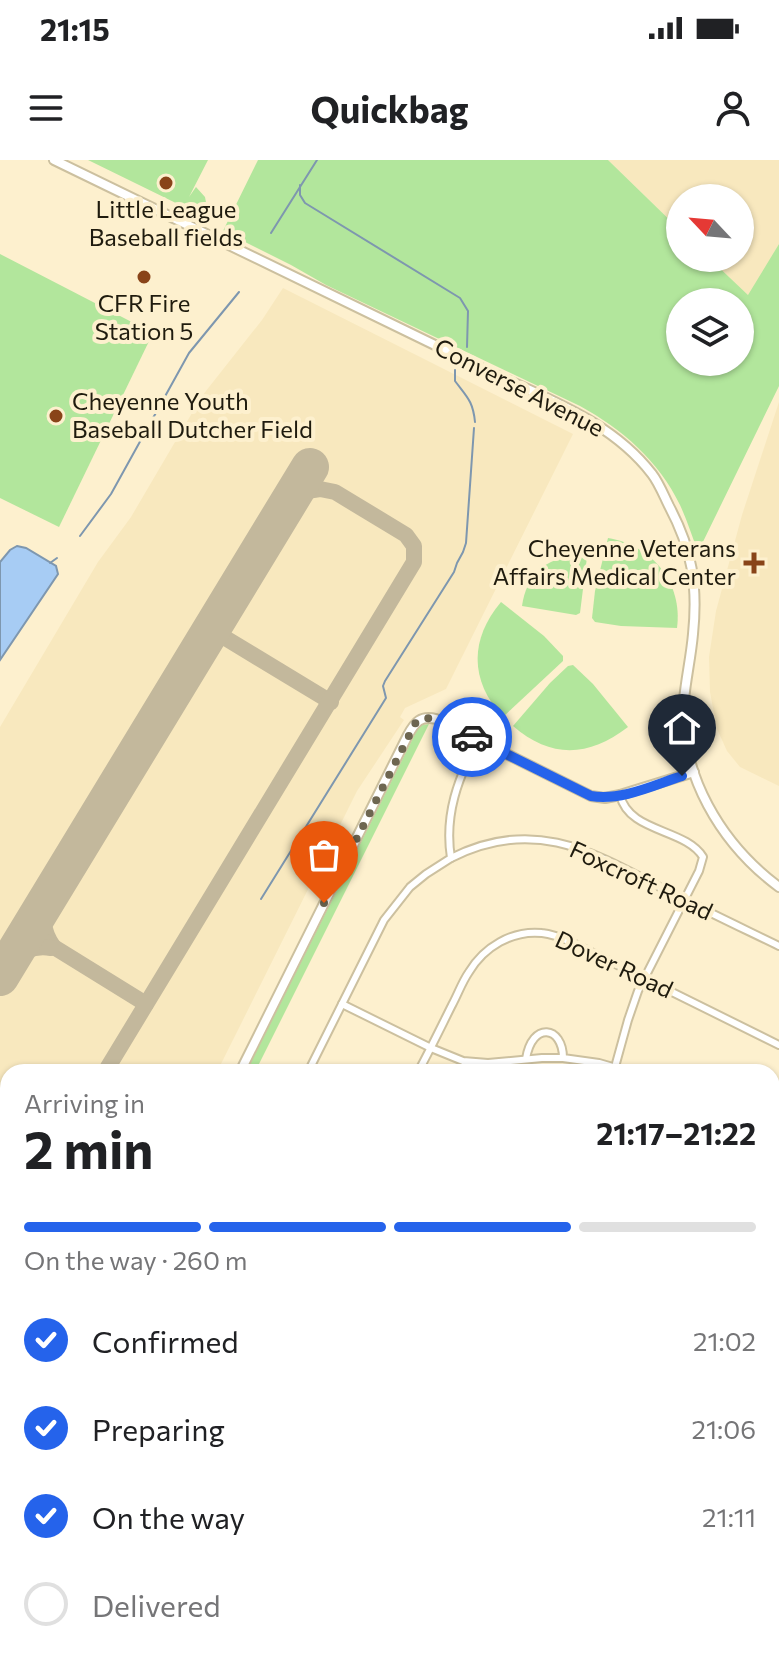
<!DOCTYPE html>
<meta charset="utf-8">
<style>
:root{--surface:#fff;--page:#f6f6f6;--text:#202124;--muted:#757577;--line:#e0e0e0;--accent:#2563eb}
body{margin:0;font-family:Commissioner,sans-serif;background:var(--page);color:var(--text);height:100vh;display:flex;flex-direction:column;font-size:30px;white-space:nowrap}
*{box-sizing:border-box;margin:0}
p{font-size:26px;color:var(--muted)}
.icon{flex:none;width:44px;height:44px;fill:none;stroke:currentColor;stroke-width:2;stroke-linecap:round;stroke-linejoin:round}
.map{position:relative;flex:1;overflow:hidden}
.drawer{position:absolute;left:0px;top:904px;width:780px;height:602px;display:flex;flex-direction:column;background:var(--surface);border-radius:24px 24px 0 0;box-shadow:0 2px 6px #0004}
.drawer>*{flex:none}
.needle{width:52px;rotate:296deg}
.fabs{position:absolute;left:666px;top:24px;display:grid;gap:16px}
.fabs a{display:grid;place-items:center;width:88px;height:88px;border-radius:50%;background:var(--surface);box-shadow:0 2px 6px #0004;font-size:40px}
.pin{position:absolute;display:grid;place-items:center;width:68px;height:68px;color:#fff;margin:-82px -34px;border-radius:50% 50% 50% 0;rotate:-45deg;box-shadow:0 0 8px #0007}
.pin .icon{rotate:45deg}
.courier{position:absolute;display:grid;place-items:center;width:80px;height:80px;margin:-40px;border:6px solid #2563eb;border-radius:50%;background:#fff;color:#222;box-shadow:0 2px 10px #0007}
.summary em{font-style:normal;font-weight:700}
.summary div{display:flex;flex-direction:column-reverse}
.summary{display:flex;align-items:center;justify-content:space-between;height:136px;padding:0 24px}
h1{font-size:52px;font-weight:700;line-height:60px}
.bar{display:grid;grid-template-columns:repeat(4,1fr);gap:12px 8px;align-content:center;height:96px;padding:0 24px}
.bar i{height:10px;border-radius:6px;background:var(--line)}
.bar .on{background:var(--accent)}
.bar p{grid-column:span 4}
ol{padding:0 24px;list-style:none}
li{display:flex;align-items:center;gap:24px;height:88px}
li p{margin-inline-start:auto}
li .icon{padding:8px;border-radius:50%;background:var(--accent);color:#fff;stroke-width:4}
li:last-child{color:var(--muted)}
li i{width:44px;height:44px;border:4px solid var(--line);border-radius:50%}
.status{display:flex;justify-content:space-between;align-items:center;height:56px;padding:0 40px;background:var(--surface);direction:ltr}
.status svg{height:22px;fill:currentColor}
header{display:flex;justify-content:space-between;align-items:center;height:104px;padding:0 24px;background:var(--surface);font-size:36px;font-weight:700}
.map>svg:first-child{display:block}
.built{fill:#f8e8be}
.green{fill:#b2e69c;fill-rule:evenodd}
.water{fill:#a7ccf4;stroke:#7e97af;stroke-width:2}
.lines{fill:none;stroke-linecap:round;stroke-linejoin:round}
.stream{stroke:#7e97af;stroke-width:2}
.taxiway{stroke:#c3b89c;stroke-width:16}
.runway{stroke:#c3b89c;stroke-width:38}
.street-casing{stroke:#ccc09f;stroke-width:10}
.secondary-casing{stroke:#ccc09f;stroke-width:12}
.primary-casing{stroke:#ccc09f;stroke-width:13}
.street{stroke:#fff;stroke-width:6}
.secondary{stroke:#fff;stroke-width:8}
.primary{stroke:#fff;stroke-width:9}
.done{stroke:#6d6651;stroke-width:8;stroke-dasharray:0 14.4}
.route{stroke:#2563eb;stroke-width:10}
.poi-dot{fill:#894419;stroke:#fdf0ce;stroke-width:3}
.labels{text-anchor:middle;stroke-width:8;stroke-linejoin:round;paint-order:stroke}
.poi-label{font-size:24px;fill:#1f1b0e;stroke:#fdf0ce}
.street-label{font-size:24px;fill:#1f1b0e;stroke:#fdf0ce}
</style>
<div class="status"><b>21:15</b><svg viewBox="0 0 49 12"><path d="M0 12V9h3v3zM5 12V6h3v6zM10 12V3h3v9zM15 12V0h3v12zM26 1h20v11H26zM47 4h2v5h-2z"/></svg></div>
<header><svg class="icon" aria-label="menu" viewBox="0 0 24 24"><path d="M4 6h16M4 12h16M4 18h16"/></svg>Quickbag<svg class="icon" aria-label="person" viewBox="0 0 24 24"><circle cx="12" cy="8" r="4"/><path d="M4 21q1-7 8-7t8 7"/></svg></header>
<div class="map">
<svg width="779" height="1505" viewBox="0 0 779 1505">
<rect width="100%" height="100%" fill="#fdf0ce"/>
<g class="built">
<polygon points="608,0 779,0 779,84 749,136 709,98 740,98 740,38 680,38 680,70"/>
<polygon points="283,128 573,274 446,529 405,548 400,557 404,560 357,631 217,912 8,912 8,1261 0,1273 0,567 98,402 131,357 202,236 262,160"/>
<polygon points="779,242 779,626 740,607 727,591 717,569 710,532 709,497 716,451 742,355"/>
<polygon points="0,1281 8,1286 8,1332 0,1348"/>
<polygon points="420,1498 570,1498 584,1505 418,1505"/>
</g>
<g class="green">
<polygon points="88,0 208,0 189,37 196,27 205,37 208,53 191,51 187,43 184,47"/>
<path d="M258 0H608L680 70V98H709L748 135 779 84V226L698 392C692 376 687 360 680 345 659 301 622 269 580 246L326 125 291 105 223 71ZM680 142H740V202H680Z"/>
<polygon points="0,94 153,173 59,367 0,338"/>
<path d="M608 378C652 385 683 423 677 468L621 466 595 462 592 458 595 431Z"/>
<path d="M576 396 587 397 580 453 576 455 522 446C526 416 546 397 576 396Z"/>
<path d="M501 442 544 476 563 496V501L503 557C470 521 469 480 501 442Z"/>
<path d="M573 505 593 524 628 567C589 597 551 599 513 566L550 523 568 506Z"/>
<polygon points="429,564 255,912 246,912 417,570 422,565"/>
</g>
<polygon class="water" points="17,386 26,388 56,406 58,414 0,500 0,402 10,390"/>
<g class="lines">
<g class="stream">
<polyline points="300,25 300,35 305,43 460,138 468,151 467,187"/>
<polyline points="271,73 317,0"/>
<path d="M455 210V221C467 237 473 241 475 262"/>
<polyline points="80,376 111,334 189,193 239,132"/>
<polyline points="50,403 57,398"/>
<polyline points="261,739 386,538 383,526 385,521 454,412 457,403 463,392 466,383 474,268"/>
</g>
<g class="taxiway">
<path d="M201 487C207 479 211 474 222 476L331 542"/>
<path d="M47 739C42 757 42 770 53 786"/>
<polyline points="28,771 146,844"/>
<path d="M7 806C20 792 32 785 51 788"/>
<polyline points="105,912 414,402 414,386 406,375 335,332 320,329 307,331 296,337 282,354"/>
<polyline points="0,1085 8,1072"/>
</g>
<polyline class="runway" points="0,817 310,307"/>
<defs>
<g id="street">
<path d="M451 698C535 655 595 693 669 732 706 751 742 768 779 786"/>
<polyline points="342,844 431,888 463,901 488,903 542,898 563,898"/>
<path d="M526 899C532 861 563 866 563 898L599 903 630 912"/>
<path d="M615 907 628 860 638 831 699 711 703 697C685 668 629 673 620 635"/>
<path d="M308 912 384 760 410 727 426 714 451 698C444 655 458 618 478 580"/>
<path d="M418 912C430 890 441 867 452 845 458 834 462 822 469 812 484 787 512 770 542 773 555 774 566 780 577 785L779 885"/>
<polyline points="772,980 779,983"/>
<polyline points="772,1019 779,1008"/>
<polyline points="772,1311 779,1315"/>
<polyline points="772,1388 779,1374"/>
<polyline points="81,1498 91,1505"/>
<polyline points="271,1498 285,1505"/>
<polyline points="584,1498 597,1505"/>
<polyline points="121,1505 125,1498"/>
<polyline points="372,1505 375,1498"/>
<polyline points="724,1505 724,1498"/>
</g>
<g id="secondary">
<path d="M54 0C183 62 312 125 441 188 468 202 495 215 523 227 571 249 619 271 652 314 659 323 664 336 669 346 692 389 698 425 693 474 691 497 686 518 684 540 679 614 721 684 779 727"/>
<path d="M240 912 408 575C415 562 421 555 436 559L591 636 605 638 620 635 694 612"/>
<polyline points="0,1394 8,1378"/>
<polyline points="772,1484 779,1484"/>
</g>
<g id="primary">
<polyline points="772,1236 779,1221"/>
<polyline points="637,1505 640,1498"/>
</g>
</defs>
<use href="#street" class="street-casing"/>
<use href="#secondary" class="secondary-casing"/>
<use href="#primary" class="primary-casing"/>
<use href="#street" class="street"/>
<use href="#secondary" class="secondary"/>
<use href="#primary" class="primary"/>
</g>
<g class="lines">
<path class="done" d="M324 743 416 562C434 550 456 569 472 577"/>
<path class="route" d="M472 577 591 636C622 641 654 625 682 616"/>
</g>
<g class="poi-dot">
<circle cx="166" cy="23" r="8"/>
<circle cx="144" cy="117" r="8"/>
<circle cx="56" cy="256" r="8"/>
<path d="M750 391h8v8h8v8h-8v8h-8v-8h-8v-8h8z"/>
</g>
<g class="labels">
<g class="poi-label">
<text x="166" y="58">Little League<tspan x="166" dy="28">Baseball fields</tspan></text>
<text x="144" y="152">CFR Fire<tspan x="144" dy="28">Station 5</tspan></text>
<text x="72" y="250" text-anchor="start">Cheyenne Youth<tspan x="72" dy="28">Baseball Dutcher Field</tspan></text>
<text x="736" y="397" text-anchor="end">Cheyenne Veterans<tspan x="736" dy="28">Affairs Medical Center</tspan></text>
</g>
<g class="street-label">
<text transform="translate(519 228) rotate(27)" y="8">Converse Avenue</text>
<text transform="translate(641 721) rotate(25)" y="8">Foxcroft Road</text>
<text transform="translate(614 805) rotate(25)" y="8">Dover Road</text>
</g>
</g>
</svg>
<div class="fabs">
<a><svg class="needle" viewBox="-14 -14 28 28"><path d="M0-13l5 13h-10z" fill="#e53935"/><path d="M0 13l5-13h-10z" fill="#757577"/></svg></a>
<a><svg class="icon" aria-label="layers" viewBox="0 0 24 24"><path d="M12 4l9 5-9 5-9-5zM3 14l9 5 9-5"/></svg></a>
</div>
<div class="pin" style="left:324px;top:743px;background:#ea580c"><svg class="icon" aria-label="bag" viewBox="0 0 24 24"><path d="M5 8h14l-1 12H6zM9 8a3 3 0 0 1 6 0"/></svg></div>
<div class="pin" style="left:682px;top:616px;background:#1f2937"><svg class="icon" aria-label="home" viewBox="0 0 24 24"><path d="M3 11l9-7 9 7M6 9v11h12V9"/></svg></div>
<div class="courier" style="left:472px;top:577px"><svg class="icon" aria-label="car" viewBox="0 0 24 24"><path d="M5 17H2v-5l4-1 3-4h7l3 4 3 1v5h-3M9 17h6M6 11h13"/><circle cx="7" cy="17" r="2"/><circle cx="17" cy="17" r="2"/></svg></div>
<section class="drawer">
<div class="summary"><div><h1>2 min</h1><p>Arriving in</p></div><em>21:17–21:22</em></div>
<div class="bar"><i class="on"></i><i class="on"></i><i class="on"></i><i></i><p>On the way · 260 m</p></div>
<ol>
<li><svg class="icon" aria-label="check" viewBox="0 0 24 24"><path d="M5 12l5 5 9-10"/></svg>Confirmed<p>21:02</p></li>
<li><svg class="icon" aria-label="check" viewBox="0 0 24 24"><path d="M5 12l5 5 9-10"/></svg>Preparing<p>21:06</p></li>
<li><svg class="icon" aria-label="check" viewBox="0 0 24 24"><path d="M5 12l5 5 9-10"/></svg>On the way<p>21:11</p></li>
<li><i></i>Delivered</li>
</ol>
</section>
</div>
